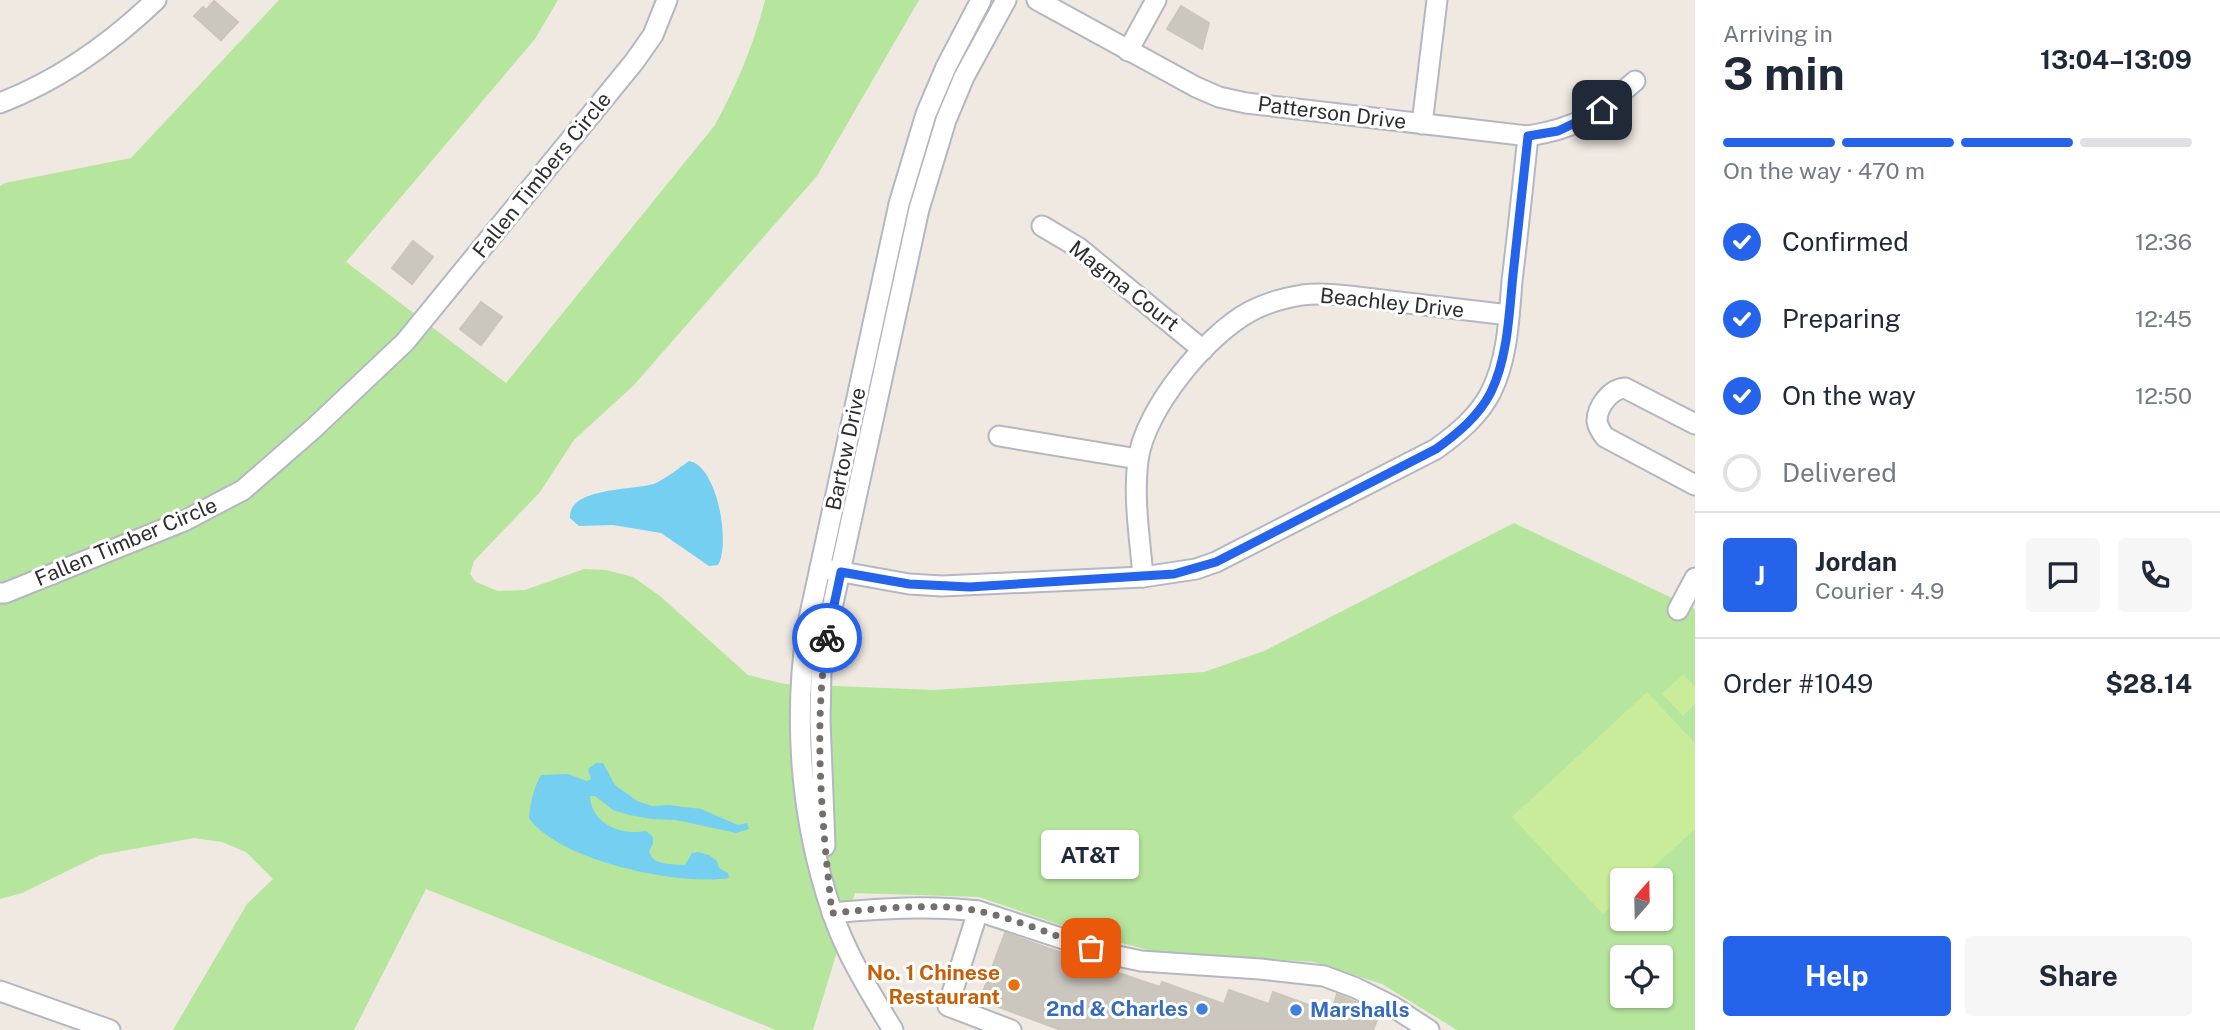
<!DOCTYPE html>
<meta charset="utf-8">
<style>
:root{--surface:#fff;--page:#f6f6f7;--text:#1f2937;--muted:#747a83;--line:#e0e1e3;--accent:#2563eb}
body{margin:0;font-family:"Public Sans",sans-serif;background:var(--page);color:var(--text);height:100vh;display:flex;flex-direction:column;font-size:26px;white-space:nowrap}
*{box-sizing:border-box;margin:0}
p{font-size:23px;color:var(--muted)}
.icon{flex:none;width:38px;height:38px;fill:none;stroke:currentColor;stroke-width:2;stroke-linecap:round;stroke-linejoin:round}
.map{position:relative;flex:1;overflow:hidden}
.sheet{display:flex;flex-direction:column;background:var(--surface);width:525px}
.sheet>*{flex:none}
.needle{width:46px;rotate:20deg}
.controls{position:absolute;left:1610px;top:868px;display:grid;gap:14px}
.controls a{display:grid;place-items:center;width:63px;height:63px;border-radius:7px;background:var(--surface);box-shadow:0 2px 5px #0004;font-size:35px}
.pin{position:absolute;display:grid;place-items:center;width:60px;height:60px;color:#fff;margin:-30px;border-radius:14px;box-shadow:0 4px 10px #0006}
.courier{position:absolute;display:grid;place-items:center;width:70px;height:70px;margin:-35px;border:5px solid #2563eb;border-radius:50%;background:#fff;color:#222;box-shadow:0 2px 9px #0007}
.bubble{position:absolute;height:49px;border-radius:7px;background:var(--surface);box-shadow:0 2px 5px #0004;font-size:23px;font-weight:700;line-height:49px;text-align:center}
.overview em{font-style:normal;font-weight:700}
.overview div{display:flex;flex-direction:column-reverse}
.overview{display:flex;align-items:center;justify-content:space-between;height:119px;padding:0 28px}
h1{font-size:46px;font-weight:700;line-height:52px}
.bar{display:grid;grid-template-columns:repeat(4,1fr);gap:10px 7px;align-content:center;height:84px;padding:0 28px}
.bar i{height:9px;border-radius:5px;background:var(--line)}
.bar .active{background:var(--accent)}
.bar p{grid-column:span 4}
.line{display:flex;align-items:center;gap:18px;padding:0 28px;border-top:2px solid var(--line)}
.line div{flex:1}
.round{display:grid;place-items:center;flex:none;width:74px;height:74px;border-radius:7px;background:var(--page)}
ol{padding:0 28px;list-style:none}
li{display:flex;align-items:center;gap:21px;height:77px}
li p{margin-inline-start:auto}
li .icon{padding:7px;border-radius:50%;background:var(--accent);color:#fff;stroke-width:4}
li:last-child{color:var(--muted)}
li i{width:38px;height:38px;border:4px solid var(--line);border-radius:50%}
.cta{display:flex;gap:14px;margin-top:auto;padding:14px 28px}
.cta a{flex:1;height:80px;border-radius:7px;background:var(--accent);color:#fff;font-size:28px;font-weight:700;line-height:80px;text-align:center}
.cta a+a{background:var(--page);color:var(--text)}
main{display:flex;flex:1;min-height:0}
.map>svg:first-child{display:block}
.green{fill:#b6e59e;fill-rule:evenodd}
.pitch{fill:#c9ec9a}
.water{fill:#75cff0}
.building{fill:#cbc7bf;stroke:#cbc5ba;stroke-width:2}
.lines{fill:none;stroke-linecap:round;stroke-linejoin:round}
.minor-casing{stroke:#b4b7c1;stroke-width:23}
.minor{stroke:#fff;stroke-width:19}
.done{stroke:#726f6d;stroke-width:7;stroke-dasharray:0 12.6}
.route{stroke:#2563eb;stroke-width:9}
.food-dot{fill:#e8710a;stroke:#fff;stroke-width:2.5}
.shop-dot{fill:#3f7fe0;stroke:#fff;stroke-width:2.5}
.labels{text-anchor:middle;stroke-width:6;stroke-linejoin:round;paint-order:stroke}
.street-label{font-size:21px;fill:#2e2e2e;stroke:#fff}
.food-label{font-size:21px;font-weight:bold;fill:#c56008;stroke:#fff;text-anchor:end}
.shop-label{font-size:21px;font-weight:bold;fill:#366cbe;stroke:#fff;text-anchor:end}
</style>
<main>
<div class="map">
<svg width="1695" height="1030" viewBox="0 0 1695 1030">
<rect width="100%" height="100%" fill="#efe9e1"/>
<path class="green" d="M279 0H558L535 39 346 262 506 383 715 125C737 84 754 45 765 0H919L817 176 634 385 574 440 540 492 474 561 470 574 476 582 498 591 525 590 584 569 606 570 633 577 660 596 748 675 785 684 934 690 1204 672 1264 651 1514 523 1695 609V1030H1457L1382 984 1314 962 1152 951 1087 934 979 897 855 893 813 1030H776L426 889 354 1030H173L247 904 273 879 246 852 222 842 194 838 100 855 22 893 0 899V186L5 183 131 158ZM1622 880H1661V919H1622ZM1622 957H1661V996H1622Z"/>
<g class="pitch">
<polygon points="1683,674 1695,686 1695,704 1683,716 1662,694"/>
<polygon points="1647,692 1695,743 1695,829 1639,880 1622,880 1622,896 1603,914 1512,817"/>
</g>
<g class="water">
<path d="M689 461C717 465 731 543 718 565L709 566 661 533 613 525 579 526 570 518C568 486 637 491 656 483 668 477 679 468 689 461Z"/>
<path d="M596 763H603L615 785 637 801 652 806 668 805 701 809 738 825 747 823 749 829 736 833 676 820 652 819 629 815 613 810 595 796H590C591 824 622 836 646 831L653 837V844L649 851C652 866 673 864 685 865L692 853 698 852 709 855 717 861 719 868 728 873 729 878C679 886 559 861 529 818 530 804 534 787 541 775L568 774 587 781 591 779 588 769Z"/>
</g>
<g class="building">
<polygon points="214,1 238,22 221,40 194,16 203,7 206,10"/>
<polygon points="1181,6 1209,23 1202,49 1167,29"/>
<polygon points="413,241 433,257 412,284 392,268"/>
<polygon points="481,302 502,317 481,345 460,329"/>
<polygon points="1005,933 1136,979 1160,987 1162,982 1224,1004 1229,990 1269,1004 1273,992 1331,1013 1337,994 1380,1013 1373,1030 1061,1030 980,1000"/>
</g>
<g class="lines">
<defs>
<g id="minor">
<path d="M1037 0 1196 87 1219 97 1246 103 1528 136C1578 128 1598 114 1635 81"/>
<polyline points="1128,51 1156,0"/>
<path d="M0 103C60 80 110 44 156 0"/>
<polyline points="1422,124 1437,0"/>
<polyline points="1042,226 1079,248 1203,350"/>
<path d="M1695 424 1625 388C1610 389 1597 407 1597 421 1598 428 1601 432 1605 437L1695 485"/>
<polyline points="999,436 1138,459"/>
<path d="M820 568 909 584 942 586 1143 577 1196 569 1216 562 1436 449C1457 434 1479 416 1491 392 1508 358 1509 317 1512 281 1518 232 1523 184 1528 136"/>
<path d="M1143 577C1140 539 1133 498 1138 460 1145 409 1206 335 1251 311 1268 302 1284 298 1302 295 1328 292 1356 297 1382 300 1424 305 1467 310 1509 315"/>
<polyline points="0,593 5,593 184,521 243,490 313,429 405,342 634,62 653,35 667,0"/>
<polyline points="1678,610 1695,578"/>
<polyline points="825,846 820,720 821,672 827,631 919,209 946,120 964,77 1006,0"/>
<polyline points="978,911 1113,955 1141,961 1260,969 1324,976 1356,988 1392,1006 1429,1030"/>
<path d="M832 913C881 908 930 905 978 911L948 1006 1011 1030"/>
<polyline points="0,991 110,1030"/>
<path d="M893 1030C870 992 846 954 832 912 801 821 793 723 807 628L899 204 926 114 946 67 981 0"/>
</g>
</defs>
<use href="#minor" class="minor-casing"/>
<use href="#minor" class="minor"/>
</g>
<g class="lines">
<path class="done" d="M827 638C813 728 822 823 832 913 876 909 935 902 978 911 1014 918 1055 936 1091 948"/>
<path class="route" d="M827 638 841 572 909 584 970 587 1174 574 1216 562 1436 449C1457 434 1479 416 1491 392 1508 357 1509 313 1513 275 1518 229 1523 182 1528 136L1558 131 1602 110"/>
</g>
<circle class="food-dot" cx="1014" cy="985" r="7"/>
<g class="shop-dot">
<circle cx="1202" cy="1009" r="7"/>
<circle cx="1296" cy="1010" r="7"/>
</g>
<g class="labels">
<g class="street-label">
<text transform="translate(1332 113) rotate(7)" y="7">Patterson Drive</text>
<text transform="translate(542 175) rotate(-51)" y="7">Fallen Timbers Circle</text>
<text transform="translate(1124 286) rotate(38)" y="7">Magma Court</text>
<text transform="translate(1392 303) rotate(6)" y="7">Beachley Drive</text>
<text transform="translate(846 449) rotate(-78)" y="7">Bartow Drive</text>
<text transform="translate(126 542) rotate(-23)" y="7">Fallen Timber Circle</text>
</g>
<g class="food-label">
<text x="1000" y="980">No. 1 Chinese<tspan x="1000" dy="24">Restaurant</tspan></text>
</g>
<g class="shop-label">
<text x="1188" y="1016">2nd &amp; Charles</text>
<text x="1310" y="1017" text-anchor="start">Marshalls</text>
</g>
</g>
</svg>
<div class="controls">
<a><svg class="needle" viewBox="-14 -14 28 28"><path d="M0-13l5 13h-10z" fill="#e53935"/><path d="M0 13l5-13h-10z" fill="#747a83"/></svg></a>
<a><svg class="icon" aria-label="locate" viewBox="0 0 24 24"><circle cx="12" cy="12" r="6"/><path d="M12 2v4M12 18v4M2 12h4M18 12h4"/></svg></a>
</div>
<div class="pin" style="left:1091px;top:948px;background:#ea580c"><svg class="icon" aria-label="bag" viewBox="0 0 24 24"><path d="M5 8h14l-1 12H6zM9 8a3 3 0 0 1 6 0"/></svg></div>
<div class="pin" style="left:1602px;top:110px;background:#1f2937"><svg class="icon" aria-label="home" viewBox="0 0 24 24"><path d="M3 11l9-7 9 7M6 9v11h12V9"/></svg></div>
<div class="courier" style="left:827px;top:638px"><svg class="icon" aria-label="bike" viewBox="0 0 24 24"><circle cx="6" cy="16" r="4"/><circle cx="18" cy="16" r="4"/><path d="M6 16l4-8h5l3 8M10 8l3 8H6M13 5h3"/></svg></div>
<div class="bubble" style="left:1041px;top:830px;width:98px">AT&amp;T</div>
</div>
<section class="sheet">
<div class="overview"><div><h1>3 min</h1><p>Arriving in</p></div><em>13:04–13:09</em></div>
<div class="bar"><i class="active"></i><i class="active"></i><i class="active"></i><i></i><p>On the way · 470 m</p></div>
<ol>
<li><svg class="icon" aria-label="check" viewBox="0 0 24 24"><path d="M5 12l5 5 9-10"/></svg>Confirmed<p>12:36</p></li>
<li><svg class="icon" aria-label="check" viewBox="0 0 24 24"><path d="M5 12l5 5 9-10"/></svg>Preparing<p>12:45</p></li>
<li><svg class="icon" aria-label="check" viewBox="0 0 24 24"><path d="M5 12l5 5 9-10"/></svg>On the way<p>12:50</p></li>
<li><i></i>Delivered</li>
</ol>
<div class="line" style="height:126px"><b class="round" style="background:var(--accent);color:#fff">J</b><div><b>Jordan</b><p>Courier · 4.9</p></div><a class="round"><svg class="icon" aria-label="chat" viewBox="0 0 24 24"><path d="M4 5h16v11H9l-5 4z"/></svg></a><a class="round"><svg class="icon" aria-label="phone" viewBox="0 0 24 24"><path d="M5 4h4l2 5-3 2q2 4 5 5l2-3 5 2v4C11 20 4 13 5 4z"/></svg></a></div>
<div class="line" style="height:91px"><div>Order #1049</div><b>$28.14</b></div>
<div class="cta"><a>Help</a><a>Share</a></div>
</section>
</main>
